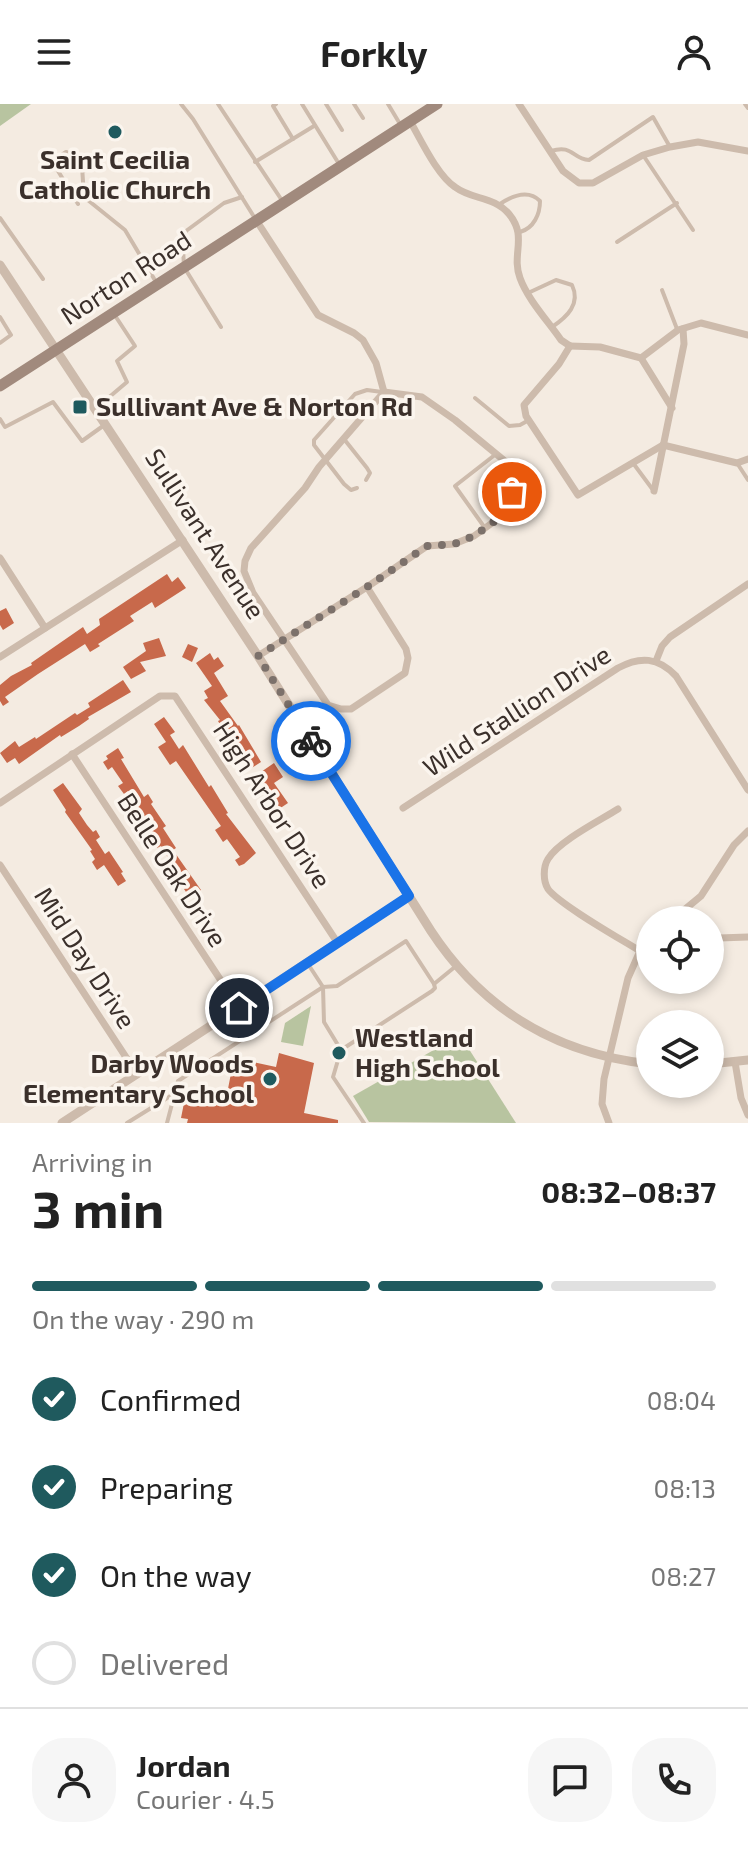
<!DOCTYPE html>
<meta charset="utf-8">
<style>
:root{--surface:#fff;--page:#f6f6f6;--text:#222;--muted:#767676;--line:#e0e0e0;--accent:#1f5a5e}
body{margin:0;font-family:"Exo 2",sans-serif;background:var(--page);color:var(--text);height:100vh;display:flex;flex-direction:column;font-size:30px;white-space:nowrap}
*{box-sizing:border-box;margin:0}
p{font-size:26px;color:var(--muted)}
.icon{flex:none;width:44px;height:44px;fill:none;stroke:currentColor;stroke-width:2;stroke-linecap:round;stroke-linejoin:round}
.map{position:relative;height:1019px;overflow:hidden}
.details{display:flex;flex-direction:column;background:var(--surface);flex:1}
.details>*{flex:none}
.fabs{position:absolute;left:636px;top:802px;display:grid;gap:16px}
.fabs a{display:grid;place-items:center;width:88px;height:88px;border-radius:50%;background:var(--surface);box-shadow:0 4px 12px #0003;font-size:40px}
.pin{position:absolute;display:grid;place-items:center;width:68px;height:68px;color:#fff;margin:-34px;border:4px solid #fff;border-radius:50%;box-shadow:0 2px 8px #0007}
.courier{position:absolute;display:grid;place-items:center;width:80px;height:80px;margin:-40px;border:6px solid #1a73e8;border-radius:50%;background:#fff;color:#222;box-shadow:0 2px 10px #0007}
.head em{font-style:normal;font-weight:700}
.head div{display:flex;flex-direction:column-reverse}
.head{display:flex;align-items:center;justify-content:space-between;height:136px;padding:0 32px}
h1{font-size:52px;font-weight:700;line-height:60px}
.bar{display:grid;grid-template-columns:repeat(4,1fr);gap:12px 8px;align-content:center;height:96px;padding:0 32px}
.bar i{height:10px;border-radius:6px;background:var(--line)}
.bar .active{background:var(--accent)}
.bar p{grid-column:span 4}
.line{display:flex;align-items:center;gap:20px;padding:0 32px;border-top:2px solid var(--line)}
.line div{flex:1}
.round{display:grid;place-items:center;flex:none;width:84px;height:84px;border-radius:32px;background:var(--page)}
ol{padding:0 32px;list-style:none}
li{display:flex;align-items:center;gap:24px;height:88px}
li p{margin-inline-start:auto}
li .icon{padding:8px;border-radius:50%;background:var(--accent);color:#fff;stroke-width:4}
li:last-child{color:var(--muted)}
li i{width:44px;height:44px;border:4px solid var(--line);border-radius:50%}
header{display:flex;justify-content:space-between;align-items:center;height:104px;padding:0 32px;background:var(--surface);font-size:36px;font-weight:700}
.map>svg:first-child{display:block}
.green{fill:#b8c4a0}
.building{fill:#c8694b}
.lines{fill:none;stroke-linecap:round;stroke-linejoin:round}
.service{stroke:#cdbbac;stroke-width:4}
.minor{stroke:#cdbbac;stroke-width:7}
.tertiary{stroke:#cdbbac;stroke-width:9}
.secondary{stroke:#a18a7d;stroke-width:11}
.done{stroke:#7c716b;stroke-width:8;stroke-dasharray:0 14.4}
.route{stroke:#1a73e8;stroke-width:10}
.poi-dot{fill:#1f5a5e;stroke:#fbf5ee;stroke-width:3}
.labels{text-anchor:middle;stroke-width:7;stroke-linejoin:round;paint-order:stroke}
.poi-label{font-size:26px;font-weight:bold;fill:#3b302b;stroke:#fbf5ee;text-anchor:start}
.street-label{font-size:26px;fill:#3b302b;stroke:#fbf5ee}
</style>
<header><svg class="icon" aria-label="menu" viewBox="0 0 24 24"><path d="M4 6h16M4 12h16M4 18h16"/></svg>Forkly<svg class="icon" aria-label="person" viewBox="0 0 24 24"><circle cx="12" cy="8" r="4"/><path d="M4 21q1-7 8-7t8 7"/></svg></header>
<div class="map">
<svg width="748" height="1019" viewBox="0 0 748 1019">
<rect width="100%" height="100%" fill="#f4ebe1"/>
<g class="green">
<polygon points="0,0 31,0 0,22"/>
<polygon points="311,902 303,942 281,938 285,919"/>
<polygon points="460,931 516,1019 369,1018 353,992"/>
</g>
<g class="building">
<polygon points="167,470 172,478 178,473 186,484 155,504 152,498 130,512 134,517 98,540 100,542 90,548 85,540 38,570 5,593 9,598 3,602 0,597 0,581 11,572 32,561 31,559 83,523 87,530 100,521 99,515"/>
<polygon points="6,504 14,519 3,526 0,521 0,507"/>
<polygon points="159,534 166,552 140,558 146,567 131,575 123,563 146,547 143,539"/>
<polygon points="188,540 198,544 192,558 182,553"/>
<polygon points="210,549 214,556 218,553 224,562 214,569 228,592 220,597 238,622 239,621 261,658 250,665 244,656 246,654 232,638 235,636 226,621 222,624 218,617 220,616 204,596 208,594 204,587 212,582 196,559"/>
<polygon points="123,576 131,588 88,613 89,615 79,622 61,633 60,631 19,660 15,654 7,659 0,649 15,637 19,643 35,633 36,635 75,609 77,611 90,603 88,599"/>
<polygon points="164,613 175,628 170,631 179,645 183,641 209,683 211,681 228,709 226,710 256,749 244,760 239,762 235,756 240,753 227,735 223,738 215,726 221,722 176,657 170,661 158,643 166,638 154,620"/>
<polygon points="118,644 124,654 121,655 144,693 148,690 153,698 151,700 166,722 163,724 176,744 173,746 201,786 190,794 184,785 186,784 183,777 167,757 169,755 161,742 157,744 153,737 157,735 147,719 144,721 132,703 137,700 128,687 124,690 118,682 123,679 112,663 108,666 103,658 108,655 106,652"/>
<polygon points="274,659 283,673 274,679 288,699 276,707 271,700 273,698 259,679 266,675 261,668"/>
<polygon points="63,679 82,705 79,709 87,721 93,728 96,726 100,733 96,736 105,750 109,747 123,768 121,769 126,777 118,782 104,761 97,766 92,758 95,755 90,747 92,746 65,708 66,706 53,686"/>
<polygon points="279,949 314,959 304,1009 338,1016 338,1019 187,1019 188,1015 181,1014 184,999 192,1001 194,989 226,995 234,954 276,963"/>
</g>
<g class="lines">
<g class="service">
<polyline points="181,0 193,15 256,116"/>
<polyline points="218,0 283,98"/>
<polyline points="276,0 273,2 293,35"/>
<polyline points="302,0 339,60"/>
<polyline points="326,0 342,26"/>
<polyline points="354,0 363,14"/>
<polyline points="388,0 400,20"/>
<polyline points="745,0 748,4"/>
<path d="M551 47C573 40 572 55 589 56L653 13 670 43"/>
<polyline points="643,51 693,126"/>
<polyline points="255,58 314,22"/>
<polyline points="78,100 52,57 66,48 77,52 82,62 84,93 125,126 156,178"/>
<path d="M500 100C512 92 528 85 540 97 540 110 534 124 520 128"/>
<polyline points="0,114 43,175"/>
<polyline points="617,138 677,99"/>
<polyline points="662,186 677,225"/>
<path d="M528 189 556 176 572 181C581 200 567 213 552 223"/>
<polyline points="0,213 11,231 0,239"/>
<polyline points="221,223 184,163 183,144 186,127 224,99 242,93"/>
<polyline points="475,294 509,322 520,321 529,316"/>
<polyline points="94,306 127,278 117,257 135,242 114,210"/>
<polyline points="0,315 5,323 53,298 82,337 103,322"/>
<polyline points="344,335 367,364 370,369 366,376"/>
<polyline points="633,359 653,386"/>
<polyline points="737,359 748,376"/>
<polyline points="357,384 351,386 344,380 314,341 314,336 355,290 367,286 382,288"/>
<polyline points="485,424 455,382 496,350"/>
<polyline points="308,860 323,883 324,918 341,946 432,887 435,884 434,880"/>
<polyline points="341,946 333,973 364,1019"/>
<polyline points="127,1019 172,991"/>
<polyline points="167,1019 178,977 323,883 337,882 406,837 434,880 456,862"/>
</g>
<g class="minor">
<polyline points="519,0 563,67 579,79 593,79 643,51 670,43 698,38 748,47"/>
<path d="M410 17C421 36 437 71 455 83 472 96 494 92 509 110 528 133 511 150 520 174 528 196 548 217 561 236L570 242"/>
<polyline points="256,116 318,211 354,229 363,236 376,259 384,288"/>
<polyline points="570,242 559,260 524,301 526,312 578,391 663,341"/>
<polyline points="570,242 600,243 641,254 672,304"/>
<polyline points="641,254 678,226 701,219 748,231"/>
<polyline points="663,341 737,359 748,355"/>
<polyline points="654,387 684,240 683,225"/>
<polyline points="0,454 45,524"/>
<polyline points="258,552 367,483 427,442 454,440 474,432 499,414 507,402 514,377 506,358 455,316 422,293 384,288 319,363 305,384 251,444 245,457 244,467 253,489 328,601 341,605 351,605 405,569 408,554 406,545 367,483"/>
<polyline points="0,553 183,436"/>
<polyline points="656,557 662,542 670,533 748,480"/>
<polyline points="72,650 239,904"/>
<polyline points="0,699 160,592 175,592 337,838"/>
<path d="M403 704 618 564C640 552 658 553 676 572L748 686"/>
<path d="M618 705C599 717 559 737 548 755 543 763 543 777 548 785 560 801 619 834 640 847"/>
<polyline points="0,761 137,970"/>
<polyline points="672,816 701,792 734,741 748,727"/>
<polyline points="710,832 719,834 748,833"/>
<polyline points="735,958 741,994 748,1011"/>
<polyline points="609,1019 602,1000 604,975 628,874 640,847 650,834"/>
</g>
<g class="tertiary">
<path d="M0 161 258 552 431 827C483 906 557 950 650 960"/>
<polyline points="710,960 748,956"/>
<polyline points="62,1019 409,792"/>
</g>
<polyline class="secondary" points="0,282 437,0"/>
</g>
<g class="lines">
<polyline class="done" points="311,637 258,552 367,483 427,442 454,440 474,432 499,414 512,388"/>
<polyline class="route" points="239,904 409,792 311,637"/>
</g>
<g class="poi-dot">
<circle cx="115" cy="28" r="8"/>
<rect x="72" y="295" width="16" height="16" rx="4"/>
<circle cx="339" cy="949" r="8"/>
<circle cx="270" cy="975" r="8"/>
</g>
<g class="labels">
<g class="poi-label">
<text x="115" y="65" text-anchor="middle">Saint Cecilia<tspan x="115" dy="30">Catholic Church</tspan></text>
<text x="96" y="312">Sullivant Ave &amp; Norton Rd</text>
<text x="355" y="943">Westland<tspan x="355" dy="30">High School</tspan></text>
<text x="254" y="969" text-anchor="end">Darby Woods<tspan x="254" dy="30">Elementary School</tspan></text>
</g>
<g class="street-label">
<text transform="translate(126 174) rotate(-33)" y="9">Norton Road</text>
<text transform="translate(205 430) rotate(57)" y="9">Sullivant Avenue</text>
<text transform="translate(517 607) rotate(-33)" y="9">Wild Stallion Drive</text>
<text transform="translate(272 701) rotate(57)" y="9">High Arbor Drive</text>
<text transform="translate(172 766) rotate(57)" y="9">Belle Oak Drive</text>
<text transform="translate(85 854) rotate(57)" y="9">Mid Day Drive</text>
</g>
</g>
</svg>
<div class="fabs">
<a><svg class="icon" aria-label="locate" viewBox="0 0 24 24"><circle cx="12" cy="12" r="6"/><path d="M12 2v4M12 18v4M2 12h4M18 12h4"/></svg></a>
<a><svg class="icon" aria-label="layers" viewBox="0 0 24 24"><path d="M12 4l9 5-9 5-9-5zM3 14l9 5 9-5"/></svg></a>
</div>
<div class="pin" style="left:512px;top:388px;background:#ea580c"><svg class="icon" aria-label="bag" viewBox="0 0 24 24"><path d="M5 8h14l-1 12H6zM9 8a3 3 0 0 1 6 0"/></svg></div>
<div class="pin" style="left:239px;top:904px;background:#1f2937"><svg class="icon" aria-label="home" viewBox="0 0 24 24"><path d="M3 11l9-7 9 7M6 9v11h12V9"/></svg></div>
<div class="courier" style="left:311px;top:637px"><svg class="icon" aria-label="bike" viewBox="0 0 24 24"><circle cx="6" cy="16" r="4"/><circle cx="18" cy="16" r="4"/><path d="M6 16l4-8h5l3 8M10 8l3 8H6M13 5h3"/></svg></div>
</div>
<section class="details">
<div class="head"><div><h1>3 min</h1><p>Arriving in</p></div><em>08:32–08:37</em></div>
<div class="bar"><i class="active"></i><i class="active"></i><i class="active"></i><i></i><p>On the way · 290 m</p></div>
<ol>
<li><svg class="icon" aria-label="check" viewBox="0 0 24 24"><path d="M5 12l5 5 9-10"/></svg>Confirmed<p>08:04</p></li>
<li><svg class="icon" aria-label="check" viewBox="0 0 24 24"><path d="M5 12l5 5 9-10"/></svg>Preparing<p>08:13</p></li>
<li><svg class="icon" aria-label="check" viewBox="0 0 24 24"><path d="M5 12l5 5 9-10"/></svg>On the way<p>08:27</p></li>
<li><i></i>Delivered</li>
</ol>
<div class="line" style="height:144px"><a class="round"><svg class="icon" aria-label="person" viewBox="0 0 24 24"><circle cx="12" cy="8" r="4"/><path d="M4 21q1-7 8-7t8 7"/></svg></a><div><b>Jordan</b><p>Courier · 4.5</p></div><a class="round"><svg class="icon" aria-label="chat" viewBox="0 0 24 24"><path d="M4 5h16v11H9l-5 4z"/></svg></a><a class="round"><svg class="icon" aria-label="phone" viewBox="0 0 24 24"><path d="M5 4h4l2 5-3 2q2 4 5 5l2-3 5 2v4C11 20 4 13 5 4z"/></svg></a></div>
</section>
